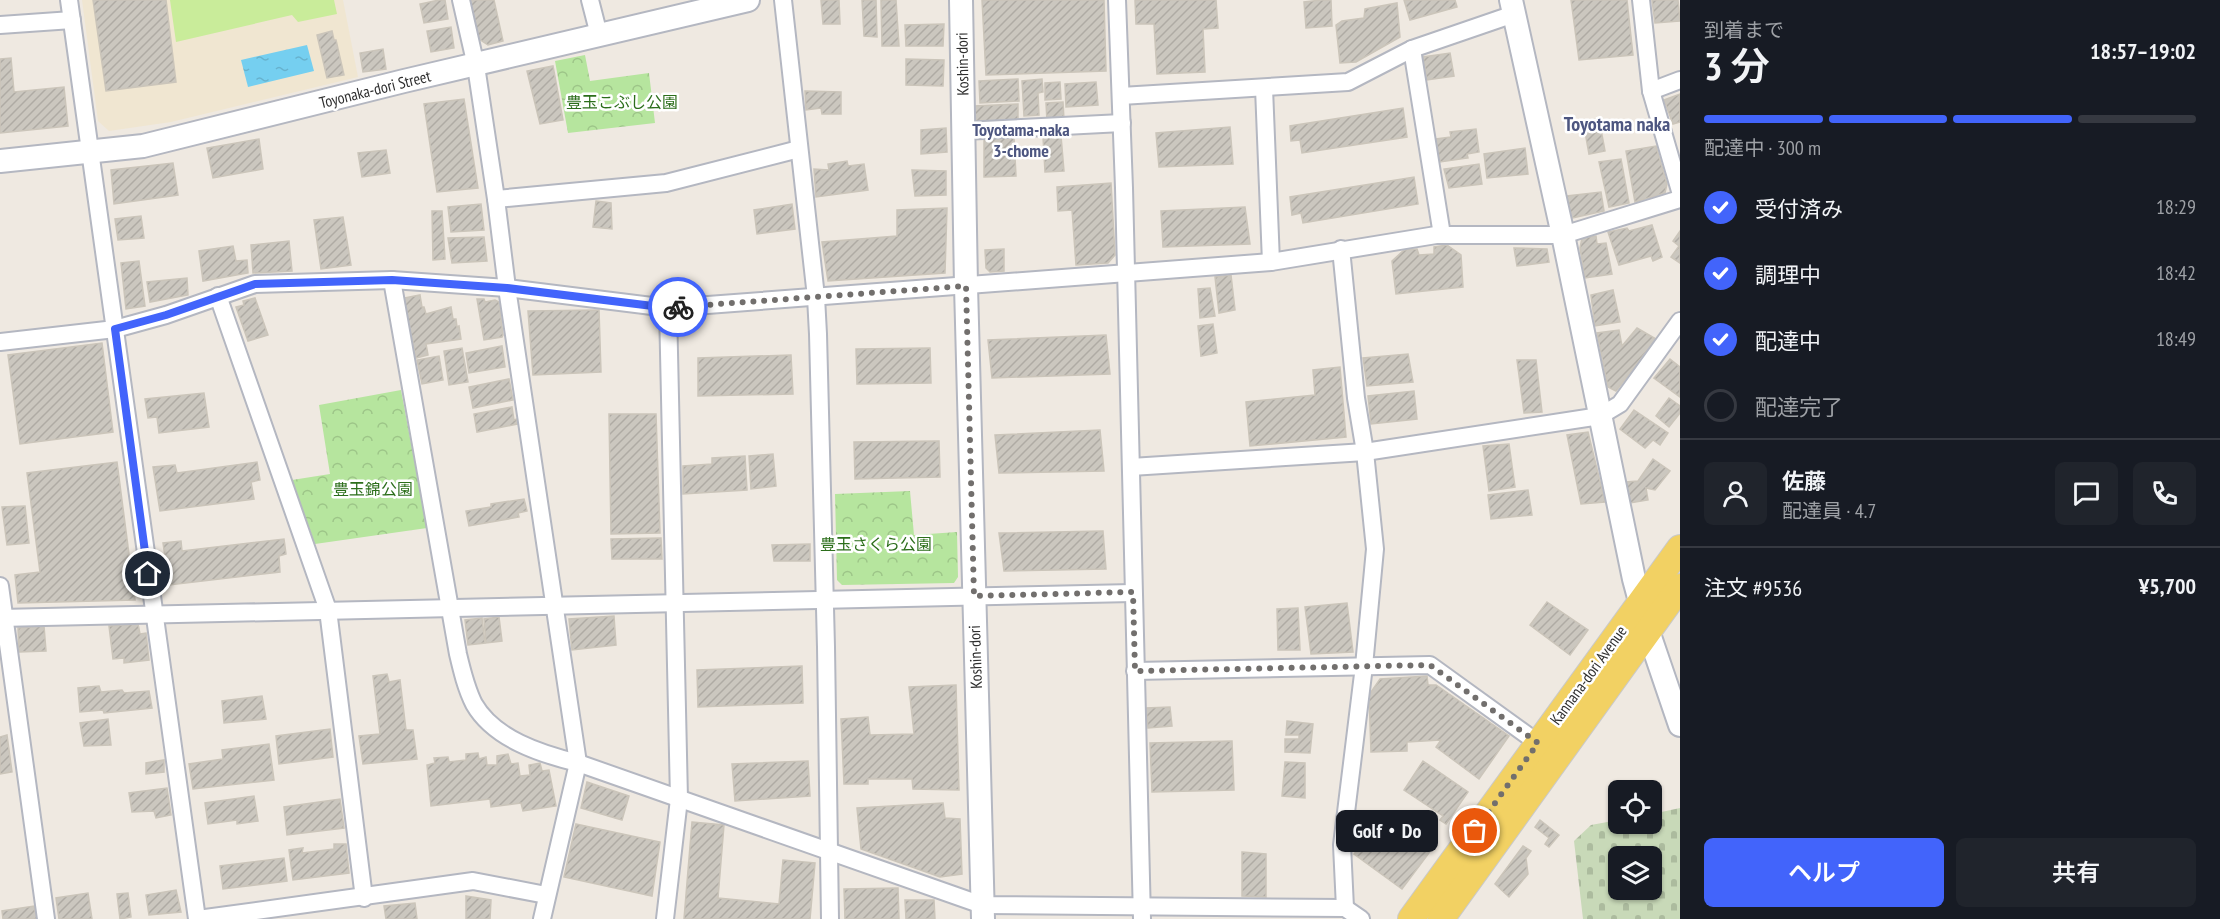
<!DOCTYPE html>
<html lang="ja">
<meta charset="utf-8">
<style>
:root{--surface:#171b24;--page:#20242c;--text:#f1f3f6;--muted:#9ea1a6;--line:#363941;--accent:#4264fb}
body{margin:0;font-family:"PT Sans Narrow","Noto Sans JP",sans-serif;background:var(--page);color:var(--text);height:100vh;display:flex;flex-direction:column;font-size:22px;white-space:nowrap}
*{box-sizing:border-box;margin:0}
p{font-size:20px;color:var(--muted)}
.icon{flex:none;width:33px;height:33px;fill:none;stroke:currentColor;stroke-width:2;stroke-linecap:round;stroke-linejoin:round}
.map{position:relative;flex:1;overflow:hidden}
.side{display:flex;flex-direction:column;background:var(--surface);width:540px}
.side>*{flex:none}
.buttons{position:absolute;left:1608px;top:780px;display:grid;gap:12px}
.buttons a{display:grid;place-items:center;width:54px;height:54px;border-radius:9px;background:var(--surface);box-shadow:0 2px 4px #0004;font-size:30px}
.pin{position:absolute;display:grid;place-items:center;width:51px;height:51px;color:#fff;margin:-26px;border:3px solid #fff;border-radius:50%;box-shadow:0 2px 6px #0007}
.courier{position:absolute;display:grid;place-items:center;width:60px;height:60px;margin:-30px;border:4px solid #4264fb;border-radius:50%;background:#fff;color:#222;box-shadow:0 2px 8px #0007}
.bubble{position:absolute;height:42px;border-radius:9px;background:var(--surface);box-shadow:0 2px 4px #0004;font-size:20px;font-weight:600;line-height:42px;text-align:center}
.head em{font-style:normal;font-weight:600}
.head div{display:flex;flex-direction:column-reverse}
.head{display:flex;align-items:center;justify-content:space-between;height:102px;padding:0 24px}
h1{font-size:39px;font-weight:600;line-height:45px}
.bar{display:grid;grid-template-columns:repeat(4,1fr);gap:9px 6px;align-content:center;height:72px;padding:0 24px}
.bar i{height:8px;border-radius:4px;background:var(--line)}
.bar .on{background:var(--accent)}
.bar p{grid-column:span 4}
.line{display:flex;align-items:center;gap:15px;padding:0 24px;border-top:2px solid var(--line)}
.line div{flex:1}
.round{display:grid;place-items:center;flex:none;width:63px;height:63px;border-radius:9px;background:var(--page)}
ol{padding:0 24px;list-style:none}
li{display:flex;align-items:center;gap:18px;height:66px}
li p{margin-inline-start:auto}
li .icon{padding:6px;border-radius:50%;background:var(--accent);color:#fff;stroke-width:4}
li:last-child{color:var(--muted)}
li i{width:33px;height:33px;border:3px solid var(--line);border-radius:50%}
.action{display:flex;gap:12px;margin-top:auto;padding:12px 24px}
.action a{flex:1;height:69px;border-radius:9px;background:var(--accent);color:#fff;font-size:24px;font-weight:600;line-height:69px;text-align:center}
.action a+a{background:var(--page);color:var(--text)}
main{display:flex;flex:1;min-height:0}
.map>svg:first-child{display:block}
.education{fill:#f0e6d1}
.cemetery{fill:url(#cemetery-stones);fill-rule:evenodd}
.park{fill:url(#park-crowns)}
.pitch{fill:#c9ec9a}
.water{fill:url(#water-ripples)}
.building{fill:url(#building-hatch);stroke:#cbc5ba;stroke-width:1.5}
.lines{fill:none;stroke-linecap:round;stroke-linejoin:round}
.street-casing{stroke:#b4b7c1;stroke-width:20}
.secondary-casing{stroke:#b4b7c1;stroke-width:26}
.primary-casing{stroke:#c9c9c9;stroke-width:28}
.street{stroke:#fff;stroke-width:16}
.secondary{stroke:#fff;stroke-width:22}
.primary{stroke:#f2d163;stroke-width:26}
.done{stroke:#726f6d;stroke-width:6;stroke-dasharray:0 10.8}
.route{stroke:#4264fb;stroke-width:8}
.labels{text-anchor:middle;stroke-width:5;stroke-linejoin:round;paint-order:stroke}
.street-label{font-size:16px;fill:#2e2e2e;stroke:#fff}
.park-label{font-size:16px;fill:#2c6e1b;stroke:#fff}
.neighbourhood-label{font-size:18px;font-weight:bold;fill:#4d5680;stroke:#fff}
.quarter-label{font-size:20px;font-weight:bold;fill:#4d5680;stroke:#fff}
</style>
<main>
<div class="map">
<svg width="1680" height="919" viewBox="0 0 1680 919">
<defs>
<pattern id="cemetery-stones" width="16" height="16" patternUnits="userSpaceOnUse" patternTransform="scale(1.5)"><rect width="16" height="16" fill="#c8d9b8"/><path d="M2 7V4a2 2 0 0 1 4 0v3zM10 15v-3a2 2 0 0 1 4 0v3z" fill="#acbb9e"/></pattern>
<pattern id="park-crowns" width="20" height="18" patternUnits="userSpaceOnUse" patternTransform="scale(1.5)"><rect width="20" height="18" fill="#b6e59e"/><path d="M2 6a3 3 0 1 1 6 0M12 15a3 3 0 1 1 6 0" fill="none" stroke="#9dc588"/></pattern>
<pattern id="water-ripples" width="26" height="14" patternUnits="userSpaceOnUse" patternTransform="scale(1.5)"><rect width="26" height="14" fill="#75cff0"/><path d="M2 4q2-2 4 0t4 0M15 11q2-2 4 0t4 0" fill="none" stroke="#66b2ce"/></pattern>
<pattern id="building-hatch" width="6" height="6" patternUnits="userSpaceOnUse" patternTransform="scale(1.5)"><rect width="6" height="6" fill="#cbc7bf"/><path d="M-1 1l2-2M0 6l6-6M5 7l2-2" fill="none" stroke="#afaba4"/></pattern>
</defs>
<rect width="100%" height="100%" fill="#efe9e1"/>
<polygon class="education" points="82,0 343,0 358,77 171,122 109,131 98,121"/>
<path class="cemetery" d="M1680 808V919H1583L1574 841 1591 825 1618 820V824H1652V814ZM1618 856H1652V890H1618Z"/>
<g class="park">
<polygon points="585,55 590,81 649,73 655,123 568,133 555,61"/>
<polygon points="401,390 427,528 315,544 292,480 330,474 319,405"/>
<polygon points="910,491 914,535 957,532 958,577 954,583 842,585 837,580 835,494"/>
</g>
<polygon class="pitch" points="170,0 334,0 337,14 298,22 292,15 176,42"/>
<polygon class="water" points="307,45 314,71 248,87 241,60"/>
<g class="building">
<polygon points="93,0 166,0 176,82 106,91"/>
<polygon points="439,0 445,0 448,19 424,23 420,4"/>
<polygon points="470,0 494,0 503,41 488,45 479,39"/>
<polygon points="821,0 839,0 840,24 823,24"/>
<polygon points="862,0 876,0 877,37 864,36"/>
<polygon points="881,0 896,0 899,46 882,46"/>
<polygon points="982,0 1104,0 1106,71 986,75"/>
<polygon points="1135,0 1216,0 1218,28 1203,29 1205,72 1157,74 1154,24 1136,24"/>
<polygon points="1321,0 1331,0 1332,26 1306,28 1304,2"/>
<polygon points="1404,0 1455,0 1457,7 1410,20"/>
<polygon points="1571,0 1627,0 1633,55 1579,60"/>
<polygon points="1652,0 1678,0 1680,21 1655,23"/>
<polygon points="1397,3 1400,37 1356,62 1340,63 1336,25 1342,21 1364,18 1365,9"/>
<polygon points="944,24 943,46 906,46 905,25"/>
<polygon points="451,27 454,48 431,52 427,31"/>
<polygon points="332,31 334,40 336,40 344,75 327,78 317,35"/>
<polygon points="383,49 386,69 363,72 360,53"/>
<polygon points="1450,53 1454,76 1427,80 1423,57"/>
<polygon points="11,58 14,92 64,87 68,126 0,133 0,59"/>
<polygon points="906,59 944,60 943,86 906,85"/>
<polygon points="553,66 563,120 540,124 527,71"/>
<polygon points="1018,79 1019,101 980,103 979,81"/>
<polygon points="1042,79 1043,92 1038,93 1039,115 1024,116 1022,81"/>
<polygon points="1060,82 1061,99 1045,100 1045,83"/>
<polygon points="1096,82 1098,105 1066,107 1065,84"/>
<polygon points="805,91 841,92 841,114 822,114 821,108 806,110"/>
<polygon points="1680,94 1680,122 1673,124 1664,100"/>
<polygon points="464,99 478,188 437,192 424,104"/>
<polygon points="1063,102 1064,120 1047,121 1046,103"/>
<polygon points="1018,104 1018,121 975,123 974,106"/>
<polygon points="1403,108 1407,137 1302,153 1300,140 1291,141 1290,126"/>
<polygon points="1599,119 1605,151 1589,154 1583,121"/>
<polygon points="1230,127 1233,164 1159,167 1156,133"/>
<polygon points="946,128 947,152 921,154 921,130"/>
<polygon points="1476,129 1479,152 1467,154 1468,158 1440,162 1436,139 1451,137 1450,132"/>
<polygon points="1061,136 1064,171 1045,172 1043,137"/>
<polygon points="984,138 1014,138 1016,176 984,177"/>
<polygon points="259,139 263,169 213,178 207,148"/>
<polygon points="1656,146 1667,184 1665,193 1635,202 1626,151"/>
<polygon points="1525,148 1528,174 1487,178 1484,154"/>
<polygon points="386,150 390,173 362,177 358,153"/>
<polygon points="1621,159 1629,203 1609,207 1599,162"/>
<polygon points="847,161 848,166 864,164 868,190 816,197 814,169 829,170 828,164"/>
<polygon points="173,163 178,195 114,204 111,170"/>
<polygon points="1479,164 1482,184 1449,188 1444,169"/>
<polygon points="912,170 946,171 946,195 915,196"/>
<polygon points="1414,177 1418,204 1303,223 1301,213 1292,215 1290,197"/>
<polygon points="1111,183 1115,255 1108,263 1076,265 1072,210 1058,211 1057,187"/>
<polygon points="1601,192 1604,211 1572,218 1567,196"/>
<polygon points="596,201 611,203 612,229 593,227"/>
<polygon points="481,204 484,230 451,232 448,207"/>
<polygon points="792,204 795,229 757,234 754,210"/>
<polygon points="1245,207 1250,244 1163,247 1161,211"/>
<polygon points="947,208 945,273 828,281 822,242 897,236 897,210"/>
<polygon points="432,211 442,211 445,259 433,260"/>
<polygon points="141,216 144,238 118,240 115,219"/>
<polygon points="343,217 351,265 321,269 314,220"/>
<polygon points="1652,225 1662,257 1653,261 1651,256 1619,265 1608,232 1627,228 1629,231"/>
<polygon points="1680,231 1680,263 1671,257 1679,246 1673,241"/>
<polygon points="1596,236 1597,244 1606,243 1612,274 1585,278 1580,248 1582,238"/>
<polygon points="484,237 487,261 452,263 448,238"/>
<polygon points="289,241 292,271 253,273 251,245"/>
<polygon points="1447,245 1461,255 1463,287 1396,294 1392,261 1404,250 1417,249 1419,255 1434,254 1434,247"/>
<polygon points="233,246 236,261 247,260 248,273 203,281 199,251"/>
<polygon points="1514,248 1547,249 1549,262 1517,266"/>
<polygon points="1004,249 1004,271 990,272 986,268 985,250"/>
<polygon points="139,261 145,306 126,309 121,263"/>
<polygon points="1231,275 1235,310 1219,313 1215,277"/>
<polygon points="187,278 188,295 150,302 147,282"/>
<polygon points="1210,288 1215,316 1200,318 1198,289"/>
<polygon points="1613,290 1620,322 1595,326 1591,295"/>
<polygon points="420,295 422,307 424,307 426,314 451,307 453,319 456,319 457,327 459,326 461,339 426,344 428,355 416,358 404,298"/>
<polygon points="255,298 268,335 248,341 236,307 244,305 243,301"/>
<polygon points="477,299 484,299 485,302 495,300 499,302 503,335 502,337 484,340"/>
<polygon points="599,310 601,372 533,375 528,311"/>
<polygon points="1213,324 1217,353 1201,356 1198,326"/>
<polygon points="1637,328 1656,339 1616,391 1608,387 1597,333 1619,330 1622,346"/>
<polygon points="1106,335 1110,374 992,378 988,340"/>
<polygon points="102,343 113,432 20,444 8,355"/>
<polygon points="502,346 505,367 469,373 466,353"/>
<polygon points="462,348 468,382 449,385 444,351"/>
<polygon points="930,348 931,383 857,384 856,349"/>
<polygon points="1408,354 1413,382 1367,386 1363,358"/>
<polygon points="791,355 793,394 698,396 698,358"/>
<polygon points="439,356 443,380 422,384 417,360"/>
<polygon points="1670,359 1680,367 1680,397 1654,378"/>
<polygon points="1517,360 1536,360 1542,412 1524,413"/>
<polygon points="1340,367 1346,437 1250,446 1246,402 1315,395 1313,370"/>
<polygon points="509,379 513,400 473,408 469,387"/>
<polygon points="1414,391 1417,419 1371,424 1368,396"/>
<polygon points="204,393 209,427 159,433 157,417 148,418 145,399"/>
<polygon points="1669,398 1680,406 1680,413 1669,427 1656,416"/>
<polygon points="512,407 514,420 517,419 518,424 477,432 474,414"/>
<polygon points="1634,410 1668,433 1660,445 1653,440 1645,448 1620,429"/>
<polygon points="609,414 656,414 660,533 611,534"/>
<polygon points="1100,430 1104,471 999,473 995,435"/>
<polygon points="1588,432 1605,502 1581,504 1567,435"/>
<polygon points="939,441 940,477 855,479 854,442"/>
<polygon points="1509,444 1515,487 1489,491 1483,446"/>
<polygon points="773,454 776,486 751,489 749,456"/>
<polygon points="745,456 747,490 683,494 683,466 712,464 712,458"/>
<polygon points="1653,459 1670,471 1655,490 1646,488 1648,500 1630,503 1626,482 1638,481"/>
<polygon points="117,462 135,600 18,603 15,575 40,572 27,473"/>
<polygon points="257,462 260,480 251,482 254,499 160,511 153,467 175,465 177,473"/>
<polygon points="1528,490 1532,515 1491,519 1488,495"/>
<polygon points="524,499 527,511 518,513 519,517 469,526 466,511 491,507 491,504"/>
<polygon points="25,506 29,543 7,545 2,507"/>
<polygon points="1103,531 1106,569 1004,571 999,533"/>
<polygon points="661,538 662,559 612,559 611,539"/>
<polygon points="284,539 286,554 279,556 280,572 169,585 163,543 181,541 182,551"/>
<polygon points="810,544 810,561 774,561 772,545"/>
<polygon points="1547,602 1588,630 1570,655 1530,625"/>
<polygon points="1347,603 1353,652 1311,654 1305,607"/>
<polygon points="1298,608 1300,650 1278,650 1277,609"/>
<polygon points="614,616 616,645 572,650 569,619"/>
<polygon points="499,617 502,641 486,643 484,619"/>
<polygon points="482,618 485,643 468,645 465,620"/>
<polygon points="138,624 140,634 146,633 149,660 124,663 124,658 113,659 109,626"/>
<polygon points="44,626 46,651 19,652 18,628"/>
<polygon points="802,666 803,703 698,707 697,670"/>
<polygon points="387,674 389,682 400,680 406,730 413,730 417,759 363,764 359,736 380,734 373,676"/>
<polygon points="1427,676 1428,685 1436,685 1509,736 1479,779 1436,747 1441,740 1407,742 1407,751 1371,752 1369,695 1380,679"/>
<polygon points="956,685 959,790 913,789 912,779 868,779 868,784 844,784 841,719 868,717 870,735 914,734 909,687"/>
<polygon points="99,686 101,692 122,690 124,693 149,691 152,708 104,713 103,710 80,712 78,688"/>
<polygon points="262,696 266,719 224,723 222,701"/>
<polygon points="1170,707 1172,726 1148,728 1146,708"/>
<polygon points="108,719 111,745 84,746 80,723"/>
<polygon points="1287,721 1313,724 1310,753 1285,752 1285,739 1299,739 1299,735 1286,735"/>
<polygon points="330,729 333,757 279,764 276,736"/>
<polygon points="7,735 12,772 0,774 0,737"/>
<polygon points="1232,741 1234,790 1152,792 1150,743"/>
<polygon points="269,744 274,780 193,789 189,764 223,759 222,750"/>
<polygon points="478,753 479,759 486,757 487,765 497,765 497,756 508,754 511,764 518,763 520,776 530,775 529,765 540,763 542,771 549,770 556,806 523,811 521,803 491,807 490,799 431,806 427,765 435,763 434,758 448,757 449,762 466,760 466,754"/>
<polygon points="164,760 164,772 146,774 146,763"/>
<polygon points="808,761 810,796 735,801 732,764"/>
<polygon points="1423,761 1468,792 1446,824 1440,820 1443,816 1404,790"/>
<polygon points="1285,762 1305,763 1305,798 1282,796"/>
<polygon points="587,782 629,796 622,820 581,808"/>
<polygon points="167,788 171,815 156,818 154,811 132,812 129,793"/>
<polygon points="254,796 258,821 237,824 237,820 208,824 205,803"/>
<polygon points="340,799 344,828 287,835 284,807"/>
<polygon points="943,803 945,818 960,819 962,874 940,877 861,849 857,808"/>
<polygon points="1370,812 1378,819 1383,813 1432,849 1402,889 1354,854 1367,838 1356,831"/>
<polygon points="1540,820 1559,835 1549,847 1545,844 1549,838 1535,827"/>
<polygon points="692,822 724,825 718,898 779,904 783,860 815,863 810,919 684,919"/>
<polygon points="576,824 660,842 652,896 564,877"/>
<polygon points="334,844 346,844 349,873 293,880 289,850 303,848 302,853 334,849"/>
<polygon points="1523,846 1531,851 1526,858 1528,874 1509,897 1495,884"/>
<polygon points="1242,852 1266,854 1266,897 1242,896"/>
<polygon points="284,858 287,881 223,889 220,866"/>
<polygon points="898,888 899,919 845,919 844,889"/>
<polygon points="176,890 181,912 149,915 146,895"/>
<polygon points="88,893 92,919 59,919 56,898"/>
<polygon points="128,893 131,917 120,919 117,894"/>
<polygon points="466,896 491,900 490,919 466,919"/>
<polygon points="905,900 934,900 935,919 906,919"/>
<polygon points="415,903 417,919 386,919 384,906"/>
<polygon points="34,906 37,919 3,919 2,911"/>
</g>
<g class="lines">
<defs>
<g id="street">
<polyline points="69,0 197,919"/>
<polyline points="461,0 476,66 496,199 507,288 578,763 542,919"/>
<polyline points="590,0 599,35"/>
<polyline points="783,0 816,297 818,334 826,647 830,919"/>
<polyline points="1117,0 1124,188 1142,919"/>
<polyline points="1641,0 1651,91 1680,191"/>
<polyline points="0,25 72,20"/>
<polyline points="1412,49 1442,235"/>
<polyline points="1264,88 1271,262"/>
<polyline points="1651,91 1680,80"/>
<polyline points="1121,96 1348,82 1412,49 1514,14"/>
<polyline points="964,131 1122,123"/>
<polyline points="496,199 666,183 799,149"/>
<polyline points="1341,249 1356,398 1365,452 1375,549 1364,666 1342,845 1345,908"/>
<path d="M392 280 458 654C462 671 466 688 474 704 494 739 541 754 578 763L982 905 1345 908 1361 919"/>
<polyline points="218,296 328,610 364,898"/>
<polyline points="0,342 115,329 166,315 255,284 392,280 507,288 668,308 1271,262 1436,235 1563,235 1680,199"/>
<polyline points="1131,467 1365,452 1600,416 1620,404 1680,321"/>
<polyline points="0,586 46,919"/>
<polyline points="0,618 1133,593"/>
<polyline points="1135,671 1430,665 1538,743"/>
<polyline points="198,919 473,881 546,895"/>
<polyline points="665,919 679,799 668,308"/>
</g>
<g id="secondary">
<polyline points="961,0 966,286 983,919"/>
<polyline points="1511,0 1563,235 1634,579 1648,631 1680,725"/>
<polyline points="0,161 143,146 404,81 748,0"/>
</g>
<g id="primary">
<polyline points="1411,919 1680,548"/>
<polyline points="1441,919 1680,587"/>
</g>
</defs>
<use href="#street" class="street-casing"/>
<use href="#secondary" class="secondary-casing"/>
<use href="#primary" class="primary-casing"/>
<use href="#street" class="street"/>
<use href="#secondary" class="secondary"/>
<use href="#primary" class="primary"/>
</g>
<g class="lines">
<polyline class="done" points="678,307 966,286 974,596 1133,592 1135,671 1430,665 1538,743 1475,831"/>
<polyline class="route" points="148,574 115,329 166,315 255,284 392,280 507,288 669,308 678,307"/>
</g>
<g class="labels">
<g class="street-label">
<text transform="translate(962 64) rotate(-91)" y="6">Koshin-dori</text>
<text transform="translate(375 89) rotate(-14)" y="6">Toyonaka-dori Street</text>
<text transform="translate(975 657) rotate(-92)" y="6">Koshin-dori</text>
<text transform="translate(1588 675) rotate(-54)" y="6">Kannana-dori Avenue</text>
</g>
<g class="park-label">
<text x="622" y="108">豊玉こぶし公園</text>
<text x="373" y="495">豊玉錦公園</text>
<text x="876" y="550">豊玉さくら公園</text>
</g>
<g class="neighbourhood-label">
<text x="1021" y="136">Toyotama-naka<tspan x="1021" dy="21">3-chome</tspan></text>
</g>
<g class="quarter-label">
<text x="1617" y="131">Toyotama naka</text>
</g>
</g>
</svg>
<div class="buttons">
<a><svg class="icon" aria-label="locate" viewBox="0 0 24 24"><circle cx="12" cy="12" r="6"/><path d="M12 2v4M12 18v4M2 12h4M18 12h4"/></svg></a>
<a><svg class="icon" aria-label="layers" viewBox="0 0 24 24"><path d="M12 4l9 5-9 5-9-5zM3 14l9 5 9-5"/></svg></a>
</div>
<div class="pin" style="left:1475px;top:831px;background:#ea580c"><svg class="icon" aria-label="bag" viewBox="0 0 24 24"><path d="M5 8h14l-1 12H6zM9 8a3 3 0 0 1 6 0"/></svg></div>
<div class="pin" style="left:148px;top:574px;background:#1f2937"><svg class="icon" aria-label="home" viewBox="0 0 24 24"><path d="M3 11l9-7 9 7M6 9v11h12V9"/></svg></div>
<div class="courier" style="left:678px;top:307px"><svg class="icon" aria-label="bike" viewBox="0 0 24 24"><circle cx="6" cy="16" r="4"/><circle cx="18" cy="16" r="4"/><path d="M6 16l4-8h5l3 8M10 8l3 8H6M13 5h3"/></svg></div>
<div class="bubble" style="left:1336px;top:810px;width:102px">Golf・Do</div>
</div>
<section class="side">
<div class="head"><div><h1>3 分</h1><p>到着まで</p></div><em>18:57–19:02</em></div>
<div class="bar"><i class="on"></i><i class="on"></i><i class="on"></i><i></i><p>配達中 · 300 m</p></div>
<ol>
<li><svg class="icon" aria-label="check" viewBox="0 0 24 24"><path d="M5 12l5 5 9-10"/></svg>受付済み<p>18:29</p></li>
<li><svg class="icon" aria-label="check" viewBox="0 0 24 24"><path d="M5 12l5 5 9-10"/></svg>調理中<p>18:42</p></li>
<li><svg class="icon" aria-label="check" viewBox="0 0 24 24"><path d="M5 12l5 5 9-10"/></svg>配達中<p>18:49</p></li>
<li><i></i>配達完了</li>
</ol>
<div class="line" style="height:108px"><a class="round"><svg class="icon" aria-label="person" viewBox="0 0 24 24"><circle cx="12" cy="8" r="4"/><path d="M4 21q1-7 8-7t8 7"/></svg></a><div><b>佐藤</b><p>配達員 · 4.7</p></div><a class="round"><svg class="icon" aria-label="chat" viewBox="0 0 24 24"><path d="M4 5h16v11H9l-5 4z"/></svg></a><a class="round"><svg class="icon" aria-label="phone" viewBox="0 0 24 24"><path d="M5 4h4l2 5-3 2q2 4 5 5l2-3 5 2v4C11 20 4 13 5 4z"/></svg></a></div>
<div class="line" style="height:78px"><div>注文 #9536</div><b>¥5,700</b></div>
<div class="action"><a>ヘルプ</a><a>共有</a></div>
</section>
</main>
